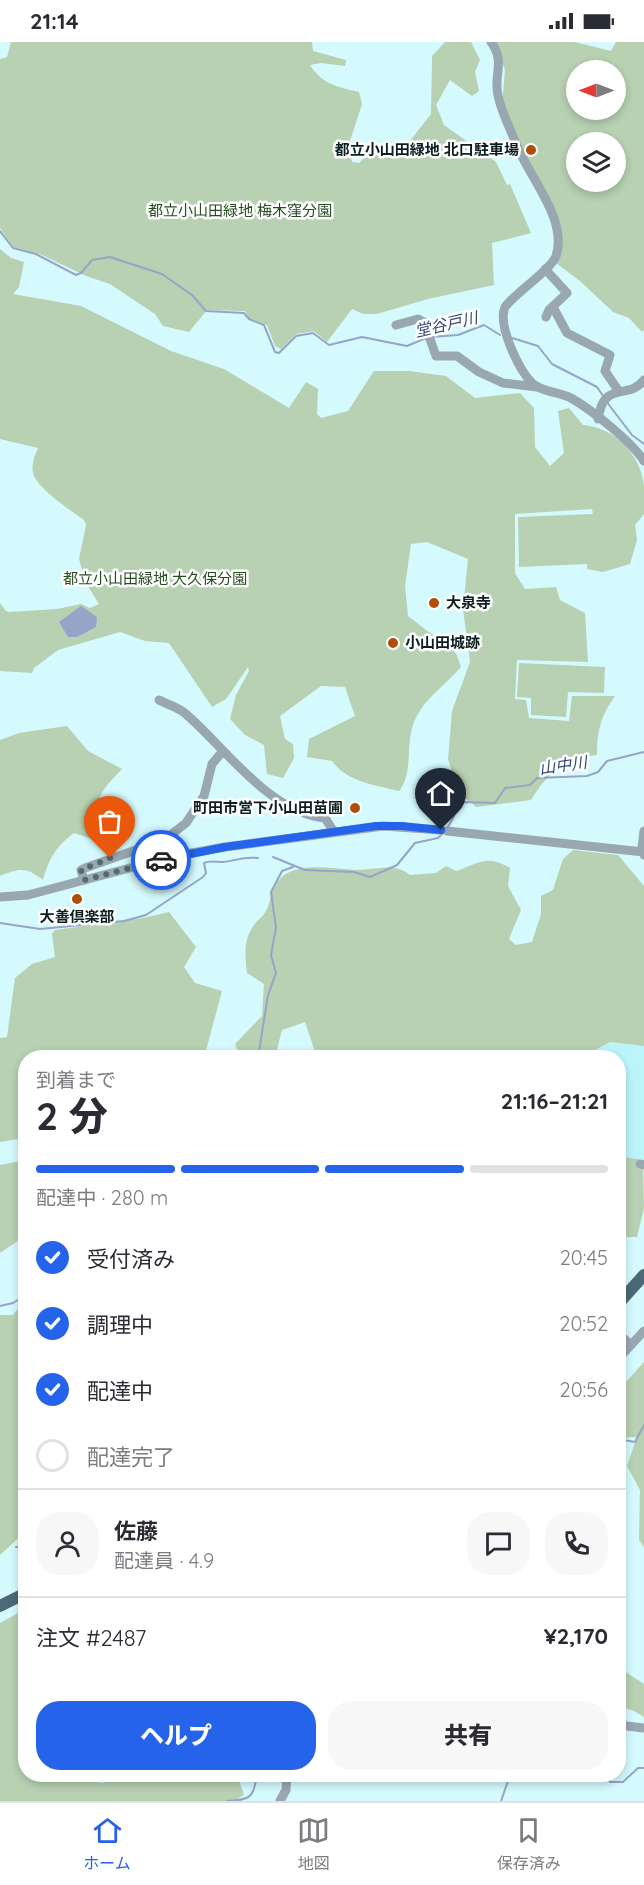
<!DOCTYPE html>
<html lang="ja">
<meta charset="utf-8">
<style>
:root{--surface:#fff;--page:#f7f7f7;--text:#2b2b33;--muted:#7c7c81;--line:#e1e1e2;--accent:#2563eb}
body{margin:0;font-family:Quicksand,"Noto Sans JP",sans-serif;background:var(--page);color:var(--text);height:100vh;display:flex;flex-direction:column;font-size:22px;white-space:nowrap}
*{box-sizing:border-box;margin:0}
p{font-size:20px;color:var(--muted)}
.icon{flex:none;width:33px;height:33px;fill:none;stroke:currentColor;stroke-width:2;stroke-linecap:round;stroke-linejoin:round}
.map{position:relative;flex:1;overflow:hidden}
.sheet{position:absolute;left:18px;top:1008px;width:608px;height:732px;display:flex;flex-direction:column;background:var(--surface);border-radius:24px;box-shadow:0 3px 9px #0003}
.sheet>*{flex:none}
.needle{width:39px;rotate:270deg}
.tools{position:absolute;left:566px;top:18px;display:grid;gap:12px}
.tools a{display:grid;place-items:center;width:60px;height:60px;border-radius:50%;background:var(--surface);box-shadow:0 3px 9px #0003;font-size:30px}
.pin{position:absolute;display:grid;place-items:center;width:51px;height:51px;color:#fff;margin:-62px -26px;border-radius:50% 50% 50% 0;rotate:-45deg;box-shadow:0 0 6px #0007}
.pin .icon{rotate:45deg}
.courier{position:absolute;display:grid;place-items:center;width:60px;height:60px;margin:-30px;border:4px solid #2563eb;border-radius:50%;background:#fff;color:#222;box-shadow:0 2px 8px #0007}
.overview em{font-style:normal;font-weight:800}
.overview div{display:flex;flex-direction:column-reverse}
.overview{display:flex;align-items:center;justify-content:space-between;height:102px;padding:0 18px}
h1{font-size:39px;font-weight:800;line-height:45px}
.bar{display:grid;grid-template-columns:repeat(4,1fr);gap:9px 6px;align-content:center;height:72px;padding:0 18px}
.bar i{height:8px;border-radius:4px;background:var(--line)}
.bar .selected{background:var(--accent)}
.bar p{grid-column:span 4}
.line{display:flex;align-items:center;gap:15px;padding:0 18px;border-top:2px solid var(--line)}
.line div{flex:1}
.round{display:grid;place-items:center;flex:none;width:63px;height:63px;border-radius:24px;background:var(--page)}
ol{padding:0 18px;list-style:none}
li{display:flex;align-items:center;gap:18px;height:66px}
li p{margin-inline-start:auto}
li .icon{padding:6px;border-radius:50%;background:var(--accent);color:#fff;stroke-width:4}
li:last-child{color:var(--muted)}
li i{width:33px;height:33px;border:3px solid var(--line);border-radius:50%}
.primary-button{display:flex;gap:12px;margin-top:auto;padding:12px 18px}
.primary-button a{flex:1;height:69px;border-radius:24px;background:var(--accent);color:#fff;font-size:24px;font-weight:800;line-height:69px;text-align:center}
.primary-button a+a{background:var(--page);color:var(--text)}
.status{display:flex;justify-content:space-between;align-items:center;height:42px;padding:0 30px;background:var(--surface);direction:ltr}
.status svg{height:16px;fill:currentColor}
.tab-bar{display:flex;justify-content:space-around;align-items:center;height:84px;border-top:2px solid var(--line);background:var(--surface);font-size:16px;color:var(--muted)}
.tab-bar a{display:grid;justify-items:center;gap:3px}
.tab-bar .selected{color:var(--accent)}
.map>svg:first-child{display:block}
.built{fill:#bbf5fa}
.green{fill:#b7d1b2;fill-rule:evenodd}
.water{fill:#95a5c8}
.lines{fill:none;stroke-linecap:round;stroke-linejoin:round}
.stream{stroke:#95a5c8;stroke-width:2}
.minor{stroke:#98a7b0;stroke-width:9}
.major{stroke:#4d6979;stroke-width:12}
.done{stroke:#526c6e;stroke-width:6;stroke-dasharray:0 10.8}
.route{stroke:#2563eb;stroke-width:8}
.poi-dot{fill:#ae4e08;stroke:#fff;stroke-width:2}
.labels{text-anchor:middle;stroke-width:5;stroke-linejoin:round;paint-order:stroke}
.poi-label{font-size:15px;font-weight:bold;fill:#0c1f20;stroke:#fff;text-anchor:end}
.park-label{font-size:15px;fill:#254c1f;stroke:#fff}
.water-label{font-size:16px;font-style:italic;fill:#324776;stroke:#fff}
</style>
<div class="status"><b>21:14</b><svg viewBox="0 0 49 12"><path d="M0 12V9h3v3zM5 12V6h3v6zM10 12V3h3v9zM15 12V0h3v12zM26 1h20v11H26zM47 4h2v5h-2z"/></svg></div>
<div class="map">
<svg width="644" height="1759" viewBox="0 0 644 1759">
<rect width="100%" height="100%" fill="#d4fafe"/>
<polygon class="built" points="610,1000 644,1004 644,1120 618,1115 618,1016 581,1016"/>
<g class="green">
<path d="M11 0H312L313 9 346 18 345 24 321 21 310 23C322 42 337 45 359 50L362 62 348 105 352 120 359 121 368 112 396 105 410 99 431 72 432 14 445 0H471L480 18 475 30 479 49 472 54 450 38 436 63 444 83 496 120 507 143 510 142 531 191 492 201 494 243 428 257 377 272H363L352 267 327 300 314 289 296 292 281 307 275 304 267 283 249 276 245 269 207 268 189 290 163 284 155 272 110 242 86 234 40 212 13 205 0 186V17L7 15Z"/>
<path d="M492 0H575L611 9 616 0H644V288L642 290 629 276 613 270 580 239 556 221 561 195 502 63 505 28 497 6ZM576 28H615V68H576ZM576 100H615V140H576Z"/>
<path d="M0 207 11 216 24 220 19 245 13 252 81 264 171 309 224 327 289 366 306 340 318 347 317 372 321 376 348 369 374 329H409L446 334 475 356 520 351 534 366 535 405 550 424 564 411 558 369 569 366 583 383C614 385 641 412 644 444 644 453 644 463 644 472L635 483 637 498 630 522 603 530 587 527V522L519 525 518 475 593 472 592 467 515 472V531L525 547 556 545 560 558 585 571 588 620 517 618 515 657 526 658 529 676 569 679 572 654H615C601 674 597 688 597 713 565 717 547 731 531 758L476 765 458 750 448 717 452 669 470 620 463 567 468 517 427 500 411 502 405 544 408 574 456 611 461 625C443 646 420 659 412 686 406 708 413 731 399 749 375 743 347 740 332 719L307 715 309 697 355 674 345 645 321 644 280 674 285 697 293 702 294 716 283 736 267 732 264 703 245 693 230 677 236 653 249 629 248 625 226 657 212 665 169 601 145 599 120 590 58 608 34 626 32 631 0 629V561L6 569 9 570 57 567 81 562 90 566 99 562 86 541 79 517 86 483 84 478C70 468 41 449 34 434 30 425 35 413 38 406L0 397Z"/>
<polygon points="519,621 605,625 604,651 568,650 566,675 531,673 531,656 517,655"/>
<path d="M67 684 88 709 122 727C93 757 94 760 102 800L74 791C55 805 49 817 43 838 26 825 20 826 0 834V698L19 691Z"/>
<path d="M573 808 618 813 644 844V1004L610 1000 581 1016 320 1015 316 1013 305 980 282 988 275 1015H240L235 1002 262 974 264 942 247 931C245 914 243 898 254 883 257 878 263 875 266 869 270 863 270 854 273 847 288 816 328 827 357 828 375 828 394 820 410 833L436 831 446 824 456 829C480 821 487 812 510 826L508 844 521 868 509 897 516 903 532 900 541 872V854L553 848 563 817Z"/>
<polygon points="169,870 196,905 184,925 195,941 222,949 205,1012 210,1015 26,1016 25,1096 0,1100 0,996 7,995 15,936 32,922 55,915 52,892 55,888 143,876"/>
<polygon points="618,1114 643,1118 644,1166 637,1195 618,1195"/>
<polygon points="25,1118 25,1194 0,1211 0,1123"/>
<polygon points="25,1258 25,1490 0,1513 0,1273 13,1273"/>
<polygon points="644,1320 644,1505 639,1498 640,1448 627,1424 637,1395 618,1396 618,1349"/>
<polygon points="18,1571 26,1573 26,1732 75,1733 102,1741 121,1733 237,1733 244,1753 233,1759 0,1759 0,1581"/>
<polygon points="618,1625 644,1642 644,1675 634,1669 618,1664"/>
</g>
<polygon class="water" points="81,564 97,575 96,585 77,595 68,595 59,580"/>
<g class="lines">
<g class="stream">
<polyline points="0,189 13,206 36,212 76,233 81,231 92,218 110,215 162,232 192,253 206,269 244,271 249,277 264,283 275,310 279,311 296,294 313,291 329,303 362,295 407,304 426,296"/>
<polyline points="431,295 458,293 484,283 500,293"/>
<polyline points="512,296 538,304 552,322 597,345 603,354"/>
<polyline points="606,359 632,393 644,402"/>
<path d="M446 787C454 778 455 768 462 760L495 761 505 746 530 743 537 736 587 734 598 730 607 719 644 710"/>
<polyline points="273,815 305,828 354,830 370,835 397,823 415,801 438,796 443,791"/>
<path d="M0 881 40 887 124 879 146 873 203 835 206 831 204 821C210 818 216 820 223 820 238 819 240 814 258 816"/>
<polyline points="258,1016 268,953 276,931 271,913 276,886 271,850 282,829 293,825"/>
<polyline points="0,1264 13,1261 26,1253"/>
<polyline points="618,1397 635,1400 644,1383"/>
<polyline points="16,1505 26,1505"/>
<polyline points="491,1732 508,1739 501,1759"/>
<polyline points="608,1732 610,1740 623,1740 638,1726 644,1726"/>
<path d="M227 1759C250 1758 254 1756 257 1732"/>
</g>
<g class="minor">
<path d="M491 0C506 21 493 32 498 53 501 70 511 88 517 104 530 136 568 178 556 214 552 227 515 251 505 265 497 283 519 328 532 341 542 350 559 350 571 356 592 368 632 400 644 419"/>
<polyline points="545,227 567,251 549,268 546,275"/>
<polyline points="553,265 567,291 610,313 605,329 618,348"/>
<polyline points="396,283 418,277 424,280 436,314 457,314 479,330 503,341 537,345"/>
<path d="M598 377C604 337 628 359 644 338"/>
<path d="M159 658C168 663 179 665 187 673 226 707 270 771 325 776L334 790"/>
<polyline points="447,789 644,810"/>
<polyline points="644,813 642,806 644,789"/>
<polyline points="84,838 81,828 85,826 164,798 186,781 204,754 212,722 223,709"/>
<polyline points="0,855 28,853 175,814 225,805 383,784 441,788"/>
<polyline points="640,1122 644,1123"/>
<polyline points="618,1291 631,1303"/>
<polyline points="618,1317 644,1289"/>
<polyline points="618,1683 644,1686"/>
<polyline points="280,1759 286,1748 287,1732"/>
</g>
<g class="major">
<polyline points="618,1262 644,1233"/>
<polyline points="0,1564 26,1551"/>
</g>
</g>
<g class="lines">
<polyline class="done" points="110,816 81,828 84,838 161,818"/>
<polyline class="route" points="161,818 225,805 376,784 402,784 441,788"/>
</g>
<g class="poi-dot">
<circle cx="531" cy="108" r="6"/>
<circle cx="434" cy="561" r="6"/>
<circle cx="393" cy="601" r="6"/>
<circle cx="355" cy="766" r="6"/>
<circle cx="77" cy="857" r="6"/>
</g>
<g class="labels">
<g class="poi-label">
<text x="519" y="113">都立小山田緑地 北口駐車場</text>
<text x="446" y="566" text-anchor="start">大泉寺</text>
<text x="405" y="606" text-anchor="start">小山田城跡</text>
<text x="343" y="771">町田市営下小山田苗圃</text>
<text x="77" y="880" text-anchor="middle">大善倶楽部</text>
</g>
<g class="park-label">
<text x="240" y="174">都立小山田緑地 梅木窪分園</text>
<text x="155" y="542">都立小山田緑地 大久保分園</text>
</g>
<g class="water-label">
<text transform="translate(446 282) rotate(-13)" y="6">堂谷戸川</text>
<text transform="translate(563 723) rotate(-8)" y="6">山中川</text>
</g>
</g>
</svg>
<div class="tools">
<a><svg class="needle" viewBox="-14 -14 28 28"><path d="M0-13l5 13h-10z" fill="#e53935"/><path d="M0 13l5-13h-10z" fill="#7c7c81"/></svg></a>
<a><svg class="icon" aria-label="layers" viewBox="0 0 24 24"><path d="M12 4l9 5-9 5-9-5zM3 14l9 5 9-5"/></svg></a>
</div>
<div class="pin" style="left:110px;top:816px;background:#ea580c"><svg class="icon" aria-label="bag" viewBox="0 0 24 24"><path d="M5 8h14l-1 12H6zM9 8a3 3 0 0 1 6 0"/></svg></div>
<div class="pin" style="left:441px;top:788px;background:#1f2937"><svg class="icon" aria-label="home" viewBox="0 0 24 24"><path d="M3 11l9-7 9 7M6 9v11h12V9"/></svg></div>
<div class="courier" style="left:161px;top:818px"><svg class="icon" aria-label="car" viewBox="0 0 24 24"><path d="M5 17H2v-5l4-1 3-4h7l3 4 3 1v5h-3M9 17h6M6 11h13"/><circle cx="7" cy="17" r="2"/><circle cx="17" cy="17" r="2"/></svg></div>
<section class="sheet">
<div class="overview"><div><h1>2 分</h1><p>到着まで</p></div><em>21:16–21:21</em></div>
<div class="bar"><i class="selected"></i><i class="selected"></i><i class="selected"></i><i></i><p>配達中 · 280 m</p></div>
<ol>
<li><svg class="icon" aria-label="check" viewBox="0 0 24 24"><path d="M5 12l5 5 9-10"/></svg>受付済み<p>20:45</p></li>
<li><svg class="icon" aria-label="check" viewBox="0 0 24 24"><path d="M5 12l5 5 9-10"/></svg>調理中<p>20:52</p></li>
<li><svg class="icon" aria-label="check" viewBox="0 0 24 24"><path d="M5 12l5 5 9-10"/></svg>配達中<p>20:56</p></li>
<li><i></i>配達完了</li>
</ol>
<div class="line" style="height:108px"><a class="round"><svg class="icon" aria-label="person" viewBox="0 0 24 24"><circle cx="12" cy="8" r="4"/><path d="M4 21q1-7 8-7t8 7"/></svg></a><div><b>佐藤</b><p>配達員 · 4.9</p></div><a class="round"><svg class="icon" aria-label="chat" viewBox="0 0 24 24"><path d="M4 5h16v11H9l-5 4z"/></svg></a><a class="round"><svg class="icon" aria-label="phone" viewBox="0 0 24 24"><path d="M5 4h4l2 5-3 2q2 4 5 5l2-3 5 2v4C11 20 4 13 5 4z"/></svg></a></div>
<div class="line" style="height:78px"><div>注文 #2487</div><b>¥2,170</b></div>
<div class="primary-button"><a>ヘルプ</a><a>共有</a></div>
</section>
</div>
<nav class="tab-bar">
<a class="selected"><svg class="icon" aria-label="home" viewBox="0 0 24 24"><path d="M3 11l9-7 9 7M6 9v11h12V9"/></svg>ホーム</a>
<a><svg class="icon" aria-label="map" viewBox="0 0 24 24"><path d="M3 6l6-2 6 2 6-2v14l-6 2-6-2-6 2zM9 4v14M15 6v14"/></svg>地図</a>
<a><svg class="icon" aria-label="saved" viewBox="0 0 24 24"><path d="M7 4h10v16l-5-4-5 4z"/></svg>保存済み</a>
</nav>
